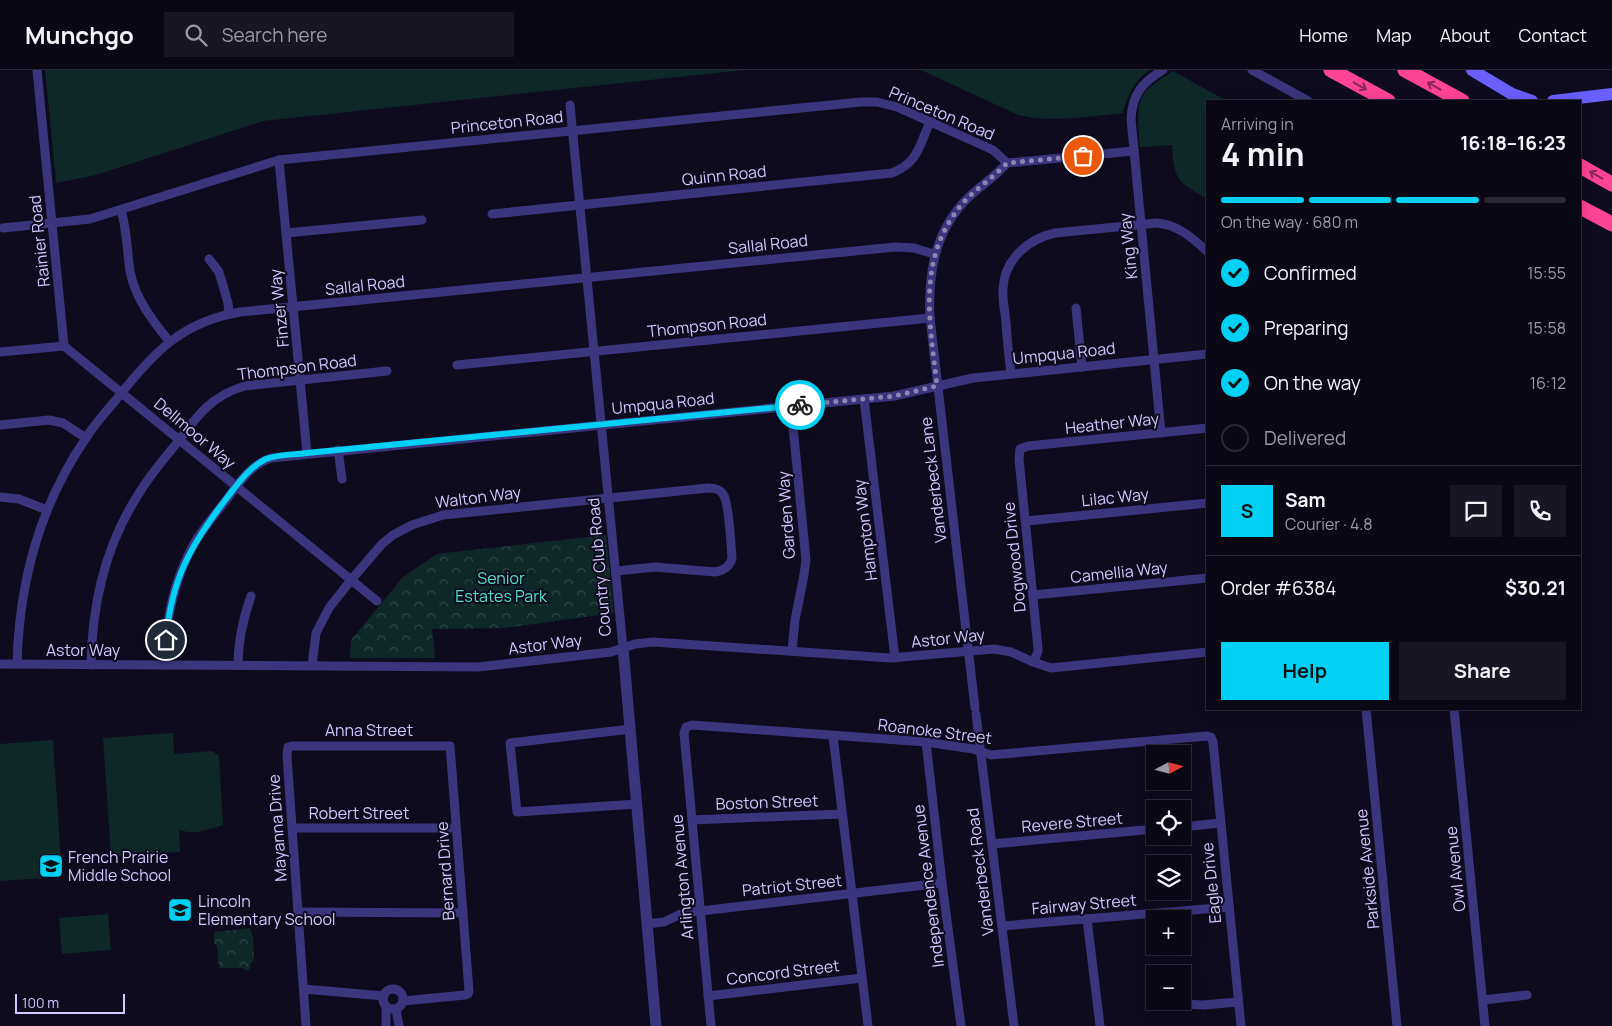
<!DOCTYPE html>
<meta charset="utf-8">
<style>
:root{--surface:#0b0816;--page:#191623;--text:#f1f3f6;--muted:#9a9aa1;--line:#2b2935;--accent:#00d0f3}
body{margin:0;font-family:Manrope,sans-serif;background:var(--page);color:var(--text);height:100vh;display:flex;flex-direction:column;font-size:19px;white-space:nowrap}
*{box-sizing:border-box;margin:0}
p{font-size:16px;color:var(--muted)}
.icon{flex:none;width:28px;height:28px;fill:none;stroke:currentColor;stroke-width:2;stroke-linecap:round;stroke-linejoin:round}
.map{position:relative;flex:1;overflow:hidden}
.panel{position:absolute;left:1206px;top:30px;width:375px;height:610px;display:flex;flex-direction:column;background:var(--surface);border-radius:0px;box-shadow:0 2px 12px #0003,0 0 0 1px var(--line)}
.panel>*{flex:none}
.needle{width:32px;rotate:83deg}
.buttons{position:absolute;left:1146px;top:675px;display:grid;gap:10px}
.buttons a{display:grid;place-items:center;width:45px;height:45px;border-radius:0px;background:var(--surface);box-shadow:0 2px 12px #0003,0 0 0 1px var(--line);font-size:25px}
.scale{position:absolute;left:15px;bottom:12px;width:110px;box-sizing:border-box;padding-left:5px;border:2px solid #d1c8ff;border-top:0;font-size:14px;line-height:18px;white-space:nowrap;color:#d1c8ff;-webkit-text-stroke:4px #0f0b1e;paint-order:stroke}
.pin{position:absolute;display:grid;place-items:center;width:42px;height:42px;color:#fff;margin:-21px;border:2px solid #fff;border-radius:50%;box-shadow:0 1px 5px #0007}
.courier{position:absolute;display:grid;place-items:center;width:50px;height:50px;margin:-25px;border:4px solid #00d0f3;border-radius:50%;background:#fff;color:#222;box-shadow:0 1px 6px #0007}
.head em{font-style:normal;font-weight:700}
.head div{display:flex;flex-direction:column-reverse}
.head{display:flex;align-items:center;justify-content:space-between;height:85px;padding:0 15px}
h1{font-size:32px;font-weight:700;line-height:38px}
.bar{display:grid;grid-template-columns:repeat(4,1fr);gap:8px 5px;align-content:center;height:60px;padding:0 15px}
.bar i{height:6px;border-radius:4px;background:var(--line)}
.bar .active{background:var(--accent)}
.bar p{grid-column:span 4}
.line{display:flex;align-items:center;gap:12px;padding:0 15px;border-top:1px solid var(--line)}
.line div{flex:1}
.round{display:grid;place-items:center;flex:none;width:52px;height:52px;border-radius:0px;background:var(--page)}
ol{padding:0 15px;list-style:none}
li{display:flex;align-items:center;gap:15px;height:55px}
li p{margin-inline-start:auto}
li .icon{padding:5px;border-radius:50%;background:var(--accent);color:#111;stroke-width:4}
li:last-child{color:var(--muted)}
li i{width:28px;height:28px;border:2px solid var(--line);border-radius:50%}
.action{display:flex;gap:10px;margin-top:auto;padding:10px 15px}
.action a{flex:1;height:58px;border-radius:0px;background:var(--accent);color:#111;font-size:20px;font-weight:700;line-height:58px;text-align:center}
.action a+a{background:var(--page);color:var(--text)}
header{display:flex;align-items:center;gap:30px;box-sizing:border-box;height:70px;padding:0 25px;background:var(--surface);border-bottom:1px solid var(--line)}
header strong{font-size:24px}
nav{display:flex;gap:28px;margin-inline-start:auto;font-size:18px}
.search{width:350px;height:45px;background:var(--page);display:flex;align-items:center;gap:12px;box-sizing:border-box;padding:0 18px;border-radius:0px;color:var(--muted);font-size:19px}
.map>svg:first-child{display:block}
.grass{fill:#0e2828}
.forest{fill:url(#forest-crowns)}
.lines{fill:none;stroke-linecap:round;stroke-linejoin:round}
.minor{stroke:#3b357e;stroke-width:9}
.tertiary{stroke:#3b357e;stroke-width:11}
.secondary{stroke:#6a5fff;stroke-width:12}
.motorway{stroke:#ff4395;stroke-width:15}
.oneway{stroke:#87275a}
.done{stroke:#8d86b0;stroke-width:5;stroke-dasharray:0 9}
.route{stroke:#00d0f3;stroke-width:6}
.labels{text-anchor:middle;stroke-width:4;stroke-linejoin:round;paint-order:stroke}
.street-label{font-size:16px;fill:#d1c8ff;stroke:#0f0b1e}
.park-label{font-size:16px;fill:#52e1c4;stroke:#0f0b1e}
.poi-label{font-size:16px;fill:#d1c8ff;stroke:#0f0b1e;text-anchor:start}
</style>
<header>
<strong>Munchgo</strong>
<div class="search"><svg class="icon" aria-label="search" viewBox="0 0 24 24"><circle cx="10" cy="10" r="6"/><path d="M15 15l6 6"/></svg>Search here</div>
<nav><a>Home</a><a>Map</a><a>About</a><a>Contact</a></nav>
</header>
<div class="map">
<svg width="1612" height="956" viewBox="0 0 1612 956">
<defs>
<pattern id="forest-crowns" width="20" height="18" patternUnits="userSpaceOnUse" patternTransform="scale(1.25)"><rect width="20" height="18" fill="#0e2828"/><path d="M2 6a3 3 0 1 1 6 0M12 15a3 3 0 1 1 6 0" fill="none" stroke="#304648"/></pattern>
</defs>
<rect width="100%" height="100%" fill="#0f0b1e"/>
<g class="grass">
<polygon points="45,0 744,0 263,51 96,105 56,113"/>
<path d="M921 0H1149C1134 11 1127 26 1123 43 1091 46 1047 54 1016 44Z"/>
<path d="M1173 1 1227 31H1208L1207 129C1198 123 1180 115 1176 103 1173 95 1173 83 1172 75L1140 77C1139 58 1133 31 1150 17 1157 11 1166 6 1173 1Z"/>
<path d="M173 663 174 684 212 681 219 686 223 755C208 760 194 765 179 760L180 782 111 786 103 668Z"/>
<polygon points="53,670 62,807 0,811 0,674"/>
<polygon points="108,844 111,880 62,884 59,848"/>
</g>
<g class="forest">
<polygon points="606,465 614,543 504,558 432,559 435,588 350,588 351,570 403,507 437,484"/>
<polygon points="250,858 253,868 254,890 251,893 249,901 242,898 219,898 217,876 214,873 214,862"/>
</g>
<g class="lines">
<g class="minor">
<polyline points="37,0 64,276"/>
<polyline points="1252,0 1308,31"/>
<polyline points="570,35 623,578"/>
<polyline points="279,90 307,383"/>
<path d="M121 140C127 160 127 180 130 201 135 228 152 250 169 271"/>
<path d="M492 144 892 103C918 93 919 76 930 52"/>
<polyline points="3,158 90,149 279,90 861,32 877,32 897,37 993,80 1007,93"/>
<polyline points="286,163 422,150"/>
<polyline points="209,189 219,202 228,233 229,244"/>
<polyline points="1076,238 1082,297"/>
<polyline points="64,276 377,531"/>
<polyline points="0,282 64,276"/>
<polyline points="457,295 930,248"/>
<path d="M1011 303C1009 287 1007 270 1006 253 1005 241 1002 229 1003 218 1005 189 1028 169 1055 163L1157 153C1179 155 1192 168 1208 182"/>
<polyline points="864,329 895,588"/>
<polyline points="791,336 806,490 804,505 795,550 792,581"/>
<polyline points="0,355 49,350 63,353 86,368"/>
<path d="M1161 363 1131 49C1132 24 1143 12 1163 0"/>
<polyline points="338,380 342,409"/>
<polyline points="0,427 19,429 47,440"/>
<polyline points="1026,451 1208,433"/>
<polyline points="1033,525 1208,508"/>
<polyline points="1033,592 1038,582 1038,578 1019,389 1020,379 1028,376 1208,358"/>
<polyline points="0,594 478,597 611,582 635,574 653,572 890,588 994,579 1011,582 1033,592 1051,598 1208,582"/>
<path d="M17 594C19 514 40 435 86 368 95 353 108 340 119 326 154 282 182 252 240 242L895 177 914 178 934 184"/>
<path d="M91 595C92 535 105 476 138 425 149 406 163 390 177 373 197 346 212 325 245 316L387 301"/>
<path d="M166 595C164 553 174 509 195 472 204 457 216 443 227 429 239 412 252 394 271 388L894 326 973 308 1208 284"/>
<path d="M238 595C238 571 243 549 251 526"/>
<path d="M312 596 316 563 329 538 351 510 382 474 393 465 412 455 443 445 708 418C715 418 721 419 724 426 729 434 731 476 732 488 730 497 724 500 715 502L655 497 616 501"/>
<path d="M975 638 930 248C928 206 934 164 964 132 977 118 994 108 1007 93L1134 81"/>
<polyline points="1366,639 1397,956"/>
<polyline points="1454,639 1485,956"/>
<polyline points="976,644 1014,956"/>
<polyline points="631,659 510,673 517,742 637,734"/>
<polyline points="833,666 868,956"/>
<polyline points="926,672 942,813 961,956"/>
<polyline points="692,750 842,744"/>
<polyline points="1182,757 1220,753"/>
<polyline points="293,758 456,758"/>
<polyline points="992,774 1155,759"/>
<polyline points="298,842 463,843"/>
<polyline points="1087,849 1100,956"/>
<polyline points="647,854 664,852 683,843 942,813"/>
<polyline points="1002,856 1229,837"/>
<polyline points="304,919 384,926"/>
<circle cx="393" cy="929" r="10"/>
<polyline points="708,926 862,908"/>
<polyline points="1483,930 1527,925"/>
<polyline points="1184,934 1203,935 1238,932"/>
<polyline points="396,939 399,956"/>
<polyline points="306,956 287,686 288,677 292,676 450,676 469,921 468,924 465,925 403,931"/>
<polyline points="386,956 386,936"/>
<polyline points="711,956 684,663 686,657 692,655 926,672 973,679 991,685 1207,666 1211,667 1213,672 1241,956"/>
</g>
<polyline class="tertiary" points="623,578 656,956"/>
<g class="secondary">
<polyline points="1472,0 1512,24 1532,31"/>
<polyline points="1553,31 1612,24"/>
</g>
<g class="motorway">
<polyline points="1331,0 1388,31"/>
<polyline points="1405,0 1462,31"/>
<polyline points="1580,96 1612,114"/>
<polyline points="1580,137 1612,154"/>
</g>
</g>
<defs><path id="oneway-shaft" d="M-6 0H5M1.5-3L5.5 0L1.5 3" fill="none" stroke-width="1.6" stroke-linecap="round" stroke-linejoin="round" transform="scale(1.25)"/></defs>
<g class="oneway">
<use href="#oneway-shaft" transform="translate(1360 16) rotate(29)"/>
<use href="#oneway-shaft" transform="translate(1434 16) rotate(-151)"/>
<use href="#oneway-shaft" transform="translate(1596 105) rotate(-151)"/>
</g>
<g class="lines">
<path class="done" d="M800 335 894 326 937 316C930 252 916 189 962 134 975 119 993 108 1007 93L1083 86"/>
<path class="route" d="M166 570C171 510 190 476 226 429 237 415 249 397 266 389 278 384 295 385 307 383L800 335"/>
</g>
<defs>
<symbol id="school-square" viewBox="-11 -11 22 22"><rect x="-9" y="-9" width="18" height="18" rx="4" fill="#00d0f3" stroke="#0f0b1e"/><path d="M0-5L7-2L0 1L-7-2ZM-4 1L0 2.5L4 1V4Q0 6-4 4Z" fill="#111"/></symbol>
</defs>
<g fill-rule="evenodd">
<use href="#school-square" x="37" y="782" width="28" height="28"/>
<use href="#school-square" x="166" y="826" width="28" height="28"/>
</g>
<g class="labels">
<g class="street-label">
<text transform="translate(942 43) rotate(23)" y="6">Princeton Road</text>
<text transform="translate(507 52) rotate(-6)" y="6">Princeton Road</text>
<text transform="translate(724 105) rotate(-6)" y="6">Quinn Road</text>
<text transform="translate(39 171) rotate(-96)" y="6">Rainier Road</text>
<text transform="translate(768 174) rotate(-6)" y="6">Sallal Road</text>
<text transform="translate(1128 176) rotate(-96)" y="6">King Way</text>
<text transform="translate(365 215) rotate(-6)" y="6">Sallal Road</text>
<text transform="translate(279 238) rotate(-96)" y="6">Finzer Way</text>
<text transform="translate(707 255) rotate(-6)" y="6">Thompson Road</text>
<text transform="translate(1064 283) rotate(-6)" y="6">Umpqua Road</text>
<text transform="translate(297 297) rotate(-7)" y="6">Thompson Road</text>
<text transform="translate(663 333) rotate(-6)" y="6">Umpqua Road</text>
<text transform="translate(1112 353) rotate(-6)" y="6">Heather Way</text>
<text transform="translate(195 363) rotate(40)" y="6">Dellmoor Way</text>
<text transform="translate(933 410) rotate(-97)" y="6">Vanderbeck Lane</text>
<text transform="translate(478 427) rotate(-7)" y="6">Walton Way</text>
<text transform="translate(1115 427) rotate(-6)" y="6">Lilac Way</text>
<text transform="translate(786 445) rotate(-94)" y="6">Garden Way</text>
<text transform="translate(865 460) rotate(-97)" y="6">Hampton Way</text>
<text transform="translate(1014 487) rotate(-96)" y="6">Dogwood Drive</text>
<text transform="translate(599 497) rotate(-95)" y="6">Country Club Road</text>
<text transform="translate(1119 502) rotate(-6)" y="6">Camellia Way</text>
<text transform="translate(948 568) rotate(-6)" y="6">Astor Way</text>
<text transform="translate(545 574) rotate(-7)" y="6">Astor Way</text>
<text x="83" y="586">Astor Way</text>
<text x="369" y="666">Anna Street</text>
<text transform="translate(935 661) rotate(7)" y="6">Roanoke Street</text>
<text transform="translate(767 732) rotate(-2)" y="6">Boston Street</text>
<text x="359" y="749">Robert Street</text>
<text transform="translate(1072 752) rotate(-5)" y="6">Revere Street</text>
<text transform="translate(277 758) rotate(-94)" y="6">Mayanna Drive</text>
<text transform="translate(1367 799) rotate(-96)" y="6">Parkside Avenue</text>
<text transform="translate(1455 799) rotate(-96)" y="6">Owl Avenue</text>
<text transform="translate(445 801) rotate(-94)" y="6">Bernard Drive</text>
<text transform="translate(980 802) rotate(-97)" y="6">Vanderbeck Road</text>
<text transform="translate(682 807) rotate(-95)" y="6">Arlington Avenue</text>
<text transform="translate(1211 813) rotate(-96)" y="6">Eagle Drive</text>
<text transform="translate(792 815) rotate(-6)" y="6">Patriot Street</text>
<text transform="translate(928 816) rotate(-97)" y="6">Independence Avenue</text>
<text transform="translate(1084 834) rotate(-5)" y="6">Fairway Street</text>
<text transform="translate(783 902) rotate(-7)" y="6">Concord Street</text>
</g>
<g class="park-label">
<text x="501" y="514">Senior<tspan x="501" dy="18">Estates Park</tspan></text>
</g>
<g class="poi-label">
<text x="68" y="793">French Prairie<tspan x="68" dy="18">Middle School</tspan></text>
<text x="198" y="837">Lincoln<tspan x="198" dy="18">Elementary School</tspan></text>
</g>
</g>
</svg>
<div class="buttons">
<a><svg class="needle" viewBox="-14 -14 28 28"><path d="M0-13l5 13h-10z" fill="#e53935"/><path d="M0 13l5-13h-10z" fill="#9a9aa1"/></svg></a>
<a><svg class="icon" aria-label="locate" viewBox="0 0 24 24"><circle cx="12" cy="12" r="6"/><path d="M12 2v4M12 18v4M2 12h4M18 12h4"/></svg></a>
<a><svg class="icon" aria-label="layers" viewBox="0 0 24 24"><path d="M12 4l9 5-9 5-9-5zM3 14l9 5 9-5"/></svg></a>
<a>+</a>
<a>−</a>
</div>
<div class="scale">100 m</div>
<div class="pin" style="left:1083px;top:86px;background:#ea580c"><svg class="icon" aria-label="bag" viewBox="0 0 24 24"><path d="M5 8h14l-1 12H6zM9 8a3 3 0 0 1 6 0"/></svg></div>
<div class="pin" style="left:166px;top:570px;background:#1f2937"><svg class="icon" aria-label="home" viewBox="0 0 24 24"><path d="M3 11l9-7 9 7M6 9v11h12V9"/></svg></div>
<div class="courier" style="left:800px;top:335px"><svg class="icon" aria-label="bike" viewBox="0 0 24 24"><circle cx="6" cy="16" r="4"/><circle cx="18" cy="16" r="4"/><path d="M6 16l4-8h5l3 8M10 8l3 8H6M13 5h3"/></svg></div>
<section class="panel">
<div class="head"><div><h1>4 min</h1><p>Arriving in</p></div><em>16:18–16:23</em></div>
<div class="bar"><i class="active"></i><i class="active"></i><i class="active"></i><i></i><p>On the way · 680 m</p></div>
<ol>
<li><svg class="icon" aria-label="check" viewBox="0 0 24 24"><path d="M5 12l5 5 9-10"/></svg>Confirmed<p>15:55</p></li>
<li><svg class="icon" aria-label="check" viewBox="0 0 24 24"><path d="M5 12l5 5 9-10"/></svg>Preparing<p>15:58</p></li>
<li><svg class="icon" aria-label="check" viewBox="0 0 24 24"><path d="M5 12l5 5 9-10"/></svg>On the way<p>16:12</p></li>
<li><i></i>Delivered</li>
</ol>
<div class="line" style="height:90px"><b class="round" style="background:var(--accent);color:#111">S</b><div><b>Sam</b><p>Courier · 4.8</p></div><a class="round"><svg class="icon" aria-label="chat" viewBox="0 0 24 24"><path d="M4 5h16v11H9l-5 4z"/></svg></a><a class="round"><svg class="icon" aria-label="phone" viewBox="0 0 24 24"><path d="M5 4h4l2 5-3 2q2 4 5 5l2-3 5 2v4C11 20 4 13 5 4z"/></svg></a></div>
<div class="line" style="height:65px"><div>Order #6384</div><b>$30.21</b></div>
<div class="action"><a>Help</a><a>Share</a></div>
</section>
</div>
